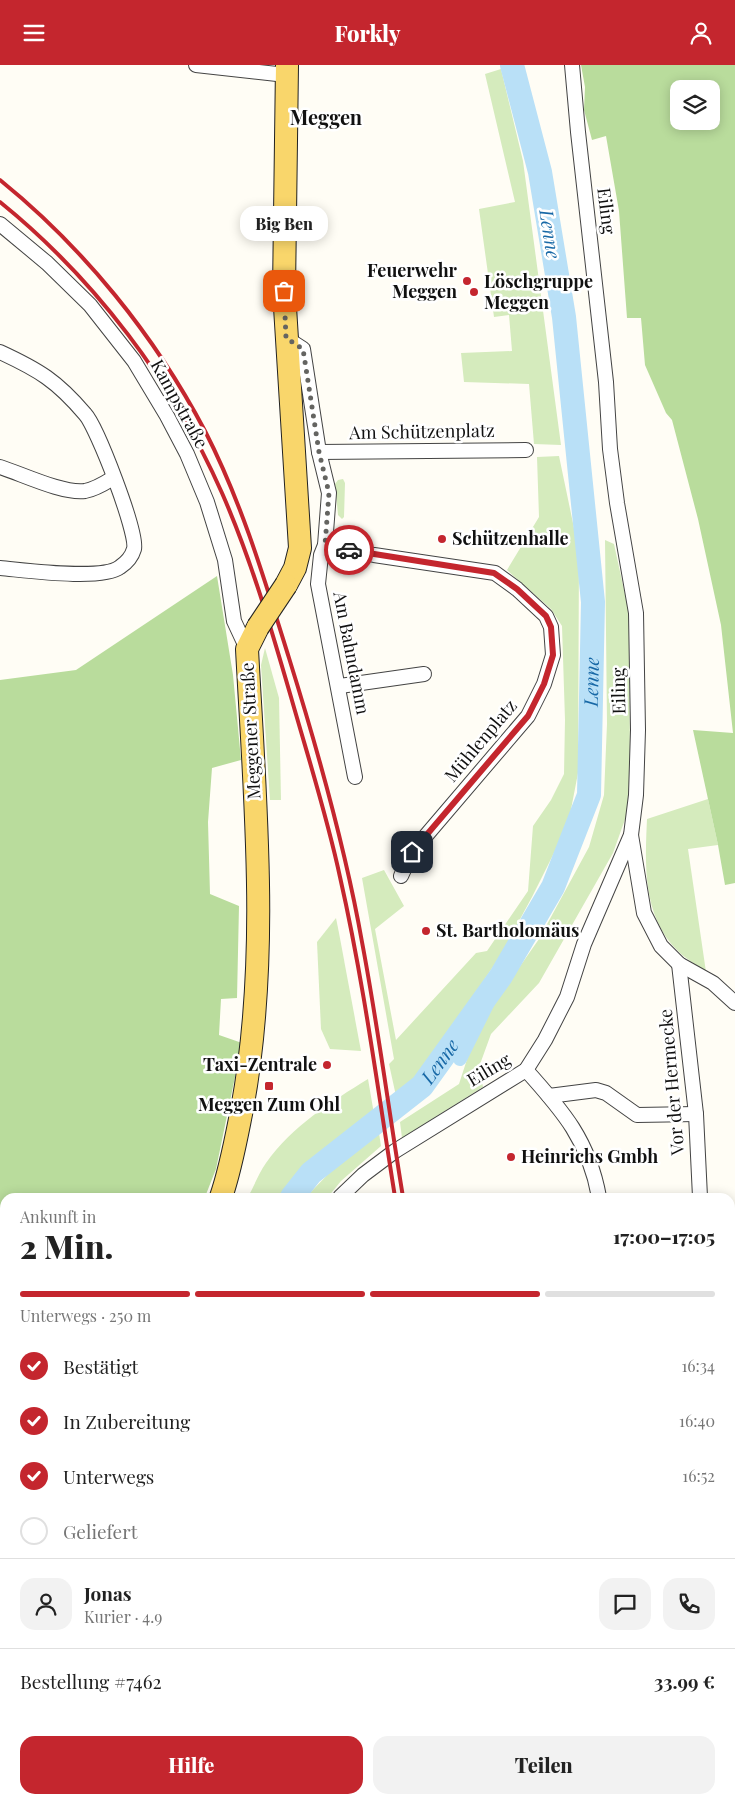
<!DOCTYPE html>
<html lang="de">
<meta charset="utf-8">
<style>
:root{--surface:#fff;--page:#f2f2f2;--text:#222;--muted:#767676;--line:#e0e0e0;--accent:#c4262e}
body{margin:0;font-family:"Playfair Display",serif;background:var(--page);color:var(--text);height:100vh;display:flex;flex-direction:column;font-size:19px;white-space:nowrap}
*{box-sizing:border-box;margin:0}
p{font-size:16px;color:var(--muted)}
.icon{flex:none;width:28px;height:28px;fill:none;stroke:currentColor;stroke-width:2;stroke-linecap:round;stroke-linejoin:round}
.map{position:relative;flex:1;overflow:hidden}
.details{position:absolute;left:0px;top:1128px;width:735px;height:611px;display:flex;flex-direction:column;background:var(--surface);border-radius:15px 15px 0 0;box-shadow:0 2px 12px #0003}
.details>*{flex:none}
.buttons{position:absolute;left:670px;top:15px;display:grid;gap:10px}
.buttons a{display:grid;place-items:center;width:50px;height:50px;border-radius:10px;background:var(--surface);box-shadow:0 2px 12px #0003;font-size:25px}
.pin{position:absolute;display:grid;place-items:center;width:42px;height:42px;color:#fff;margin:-21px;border-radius:10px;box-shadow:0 2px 8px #0006}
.courier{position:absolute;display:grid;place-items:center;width:50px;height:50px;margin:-25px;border:4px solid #c4262e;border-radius:50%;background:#fff;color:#222;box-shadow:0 1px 6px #0007}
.bubble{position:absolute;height:35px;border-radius:15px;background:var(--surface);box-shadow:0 2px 12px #0003;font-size:16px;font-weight:800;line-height:35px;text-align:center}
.summary em{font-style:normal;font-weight:800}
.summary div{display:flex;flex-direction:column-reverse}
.summary{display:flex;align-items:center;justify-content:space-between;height:85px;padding:0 20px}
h1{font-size:32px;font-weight:800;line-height:38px}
.bar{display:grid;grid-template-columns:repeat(4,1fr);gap:8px 5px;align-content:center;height:60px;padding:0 20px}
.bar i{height:6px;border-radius:4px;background:var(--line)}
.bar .current{background:var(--accent)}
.bar p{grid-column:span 4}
.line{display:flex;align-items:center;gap:12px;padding:0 20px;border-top:1px solid var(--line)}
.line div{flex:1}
.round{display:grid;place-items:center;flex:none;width:52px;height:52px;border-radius:15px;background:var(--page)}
ol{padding:0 20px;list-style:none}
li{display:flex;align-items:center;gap:15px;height:55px}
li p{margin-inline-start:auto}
li .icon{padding:5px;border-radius:50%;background:var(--accent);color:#fff;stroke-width:4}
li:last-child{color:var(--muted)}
li i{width:28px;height:28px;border:2px solid var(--line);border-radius:50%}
.button{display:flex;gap:10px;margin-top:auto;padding:10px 20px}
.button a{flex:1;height:58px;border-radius:15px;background:var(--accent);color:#fff;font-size:20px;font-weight:800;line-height:58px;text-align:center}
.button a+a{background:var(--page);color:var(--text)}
header{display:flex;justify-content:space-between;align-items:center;height:65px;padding:0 20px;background:var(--accent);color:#fff;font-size:22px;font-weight:800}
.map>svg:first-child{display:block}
.green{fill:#d5ebbd}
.forest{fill:#b9dc9c;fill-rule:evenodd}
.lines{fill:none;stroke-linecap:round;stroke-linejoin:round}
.stream{stroke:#3f96cf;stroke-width:4}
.canal{stroke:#b9e0f7;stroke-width:14}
.river{stroke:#b9e0f7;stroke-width:24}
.minor-casing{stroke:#444;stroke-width:16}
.primary-casing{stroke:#222;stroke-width:24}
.minor{stroke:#fff;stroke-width:14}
.primary{stroke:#f9d66b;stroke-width:22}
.rail{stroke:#c4262e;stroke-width:4}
.primary-bridge-casing{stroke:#222;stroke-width:24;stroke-linecap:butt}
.primary-bridge{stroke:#f9d66b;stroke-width:22}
.done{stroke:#646461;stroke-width:5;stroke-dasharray:0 9}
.route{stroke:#c4262e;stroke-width:6}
.poi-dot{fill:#c4262e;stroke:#fff;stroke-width:2}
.labels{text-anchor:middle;stroke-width:5;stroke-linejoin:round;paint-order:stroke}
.street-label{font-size:18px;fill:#111;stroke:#fff}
.poi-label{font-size:18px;font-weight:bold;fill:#111;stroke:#fff;text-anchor:start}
.water-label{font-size:19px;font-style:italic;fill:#1768a6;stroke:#fff}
.quarter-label{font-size:20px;font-weight:bold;fill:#111;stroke:#fff}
</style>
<header><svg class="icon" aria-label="menu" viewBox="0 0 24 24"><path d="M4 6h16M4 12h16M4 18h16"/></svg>Forkly<svg class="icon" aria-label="person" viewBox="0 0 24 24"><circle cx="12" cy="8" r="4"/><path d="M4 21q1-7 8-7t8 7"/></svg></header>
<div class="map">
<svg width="735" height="1738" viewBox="0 0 735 1738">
<rect width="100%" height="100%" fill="#fffdf5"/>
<g class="green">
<polygon points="501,4 523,96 561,380 534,379 529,319 464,317 461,288 512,286 509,250 494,252 479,144 515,137 485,9"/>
<polygon points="559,391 579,487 578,708 568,760 532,832 499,893 420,1009 396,1031 389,999 394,994 362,813 384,805 404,841 375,864 396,975 476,888 487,886 528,826 533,761 551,735 564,709 565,655 562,561 551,544 507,505 539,452 537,392"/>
<polygon points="343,414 345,418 344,452 342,454 338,450 335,419 338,415"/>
<polygon points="605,475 614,479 629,548 630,690 628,746 613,788 539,918 491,969 479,1002 483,1022 402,1073 400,1057 459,1019 472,979 491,943 539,874 589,782 604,730 607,659"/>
<polygon points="265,583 279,633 281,735 270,735 261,600"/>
<path d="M708 734 718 780 688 784 706 907C697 900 686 894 678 886 642 851 645 799 647 754Z"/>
<polygon points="336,853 339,868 361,986 330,984 321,964 317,877"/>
<path d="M368 1014 374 1049 314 1094 280 1132H248C254 1121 259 1108 266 1098 292 1061 331 1037 368 1014Z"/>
<polygon points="379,1068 381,1081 341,1116 328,1132 306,1132 336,1101"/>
</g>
<g class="forest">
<path d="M581 0H735V818L725 820 718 780 693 665 733 668 721 560 698 454 672 355 666 348 645 300 641 253H627L619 146 606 71 592 75 584 45 585 22ZM679 24H711V56H679Z"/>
<polygon points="217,511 233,610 241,695 212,703 208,757 210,829 239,841 237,933 221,934 219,970 242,978 216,1104 205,1132 5,1132 5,1605 0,1606 0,615 76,605"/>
<polygon points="730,1370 735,1374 735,1738 698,1738 698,1734 730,1734"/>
<polygon points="5,1623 5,1734 111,1734 112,1738 0,1738 0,1673"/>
</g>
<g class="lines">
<polyline class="stream" points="730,1318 735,1316"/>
<g class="canal">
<polyline points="460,994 501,911"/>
<polyline points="703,1734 703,1738"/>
</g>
<g class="river">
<path id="s1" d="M292 1132 311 1108 422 1021 501 911 553 822 589 730 593 537 564 252 540 107 512 0"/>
<polyline points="83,1734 83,1738"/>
</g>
<defs>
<g id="minor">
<polyline points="196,0 286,10"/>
<polyline points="0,159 47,198 90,240 134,296 167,351 187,389 207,437 225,495 234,556 247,584"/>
<polyline points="286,273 303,284 319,387 329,428 325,480 321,490 318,519 355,712"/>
<path d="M0 287C39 305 57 316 85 349 97 362 138 468 134 484 132 491 126 498 120 502 102 516 24 505 0 503"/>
<polyline points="319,387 526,385"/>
<path d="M0 402C22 409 63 429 85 426 96 424 105 418 113 413"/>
<polyline points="325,480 374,490 495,508 517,524 546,551 551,562 553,590 544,619 528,651 412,787 401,811"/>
<polyline points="340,621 424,609"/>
<polyline points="631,770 644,848 661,881 679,899 713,918 735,938"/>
<polyline points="679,899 696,1049 700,1132"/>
<path d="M526 1005C563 1046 589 1076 599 1132"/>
<polyline points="549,1031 596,1025 606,1028 637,1050 696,1049"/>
<polyline points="340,1132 363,1110 395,1086 526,1005 545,975 567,932 584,879 631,770 636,730 638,665 636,548 617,438 610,384 606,317 578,67 572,0"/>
<polyline points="730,1189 735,1195"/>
<polyline points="730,1365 735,1369"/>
<polyline points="277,1734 284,1738"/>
<polyline points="524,1734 525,1738"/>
<polyline points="367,1735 367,1734"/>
</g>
<g id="primary">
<polyline points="286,520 295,503 300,483 284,226 287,0"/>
<path d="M221 1132C231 1103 236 1074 242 1044 270 893 255 736 247 584L258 562"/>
<polyline points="19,1734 20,1738"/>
</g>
</defs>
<use href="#minor" class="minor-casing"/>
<use href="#primary" class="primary-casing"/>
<use href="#minor" class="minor"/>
<use href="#primary" class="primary"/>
<g class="rail">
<path d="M0 115C84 183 155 271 205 366 242 438 265 516 289 593 318 686 345 781 362 877 378 961 389 1047 403 1132"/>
<path d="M0 137C94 213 173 317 222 428 251 494 271 563 291 632 308 692 327 751 340 812 364 918 378 1026 395 1132"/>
<polyline points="500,1734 501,1738"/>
<polyline points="509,1734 510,1738"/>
</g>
<defs>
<polyline id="primary-bridge" points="258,562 286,520"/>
</defs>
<use href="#primary-bridge" class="primary-bridge-casing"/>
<use href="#primary-bridge" class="primary-bridge"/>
</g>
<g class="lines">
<polyline class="done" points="284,226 286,273 303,284 319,387 329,428 325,480 349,485"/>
<polyline class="route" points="349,485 494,508 517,524 546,551 551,562 553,590 544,619 528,651 412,787"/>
</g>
<g class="poi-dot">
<circle cx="467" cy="216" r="5"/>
<circle cx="474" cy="227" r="5"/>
<circle cx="442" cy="474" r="5"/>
<circle cx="426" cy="866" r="5"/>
<circle cx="327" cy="1000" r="5"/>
<rect x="264" y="1016" width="10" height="10" rx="2.5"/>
<circle cx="511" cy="1092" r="5"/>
</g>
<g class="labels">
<g class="street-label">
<text transform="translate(606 146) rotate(83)" y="6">Eiling</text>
<text transform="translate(179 339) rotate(61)" y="6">Kampstraße</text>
<text transform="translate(422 367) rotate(-1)" y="6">Am Schützenplatz</text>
<text transform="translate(351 588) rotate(79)" y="6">Am Bahndamm</text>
<text transform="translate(619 626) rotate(-91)" y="6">Eiling</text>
<text transform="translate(251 666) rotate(-93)" y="6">Meggener Straße</text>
<text transform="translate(481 676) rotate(-50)" y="6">Mühlenplatz</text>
<text transform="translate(489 1005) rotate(-31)" y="6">Eiling</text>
<text transform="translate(672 1017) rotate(-95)" y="6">Vor der Hermecke</text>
</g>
<g class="poi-label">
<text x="457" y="212" text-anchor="end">Feuerwehr<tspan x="457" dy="21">Meggen</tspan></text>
<text x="484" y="223">Löschgruppe<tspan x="484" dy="21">Meggen</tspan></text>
<text x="452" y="480">Schützenhalle</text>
<text x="436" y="872">St. Bartholomäus</text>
<text x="317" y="1006" text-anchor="end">Taxi-Zentrale</text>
<text x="269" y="1046" text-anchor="middle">Meggen Zum Ohl</text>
<text x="521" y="1098">Heinrichs Gmbh</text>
</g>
<g class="water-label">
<text transform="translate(550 169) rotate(81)" y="7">Lenne</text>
<text dy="7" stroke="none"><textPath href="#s1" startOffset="622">Lenne</textPath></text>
<text dy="7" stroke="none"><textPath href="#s1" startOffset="202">Lenne</textPath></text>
</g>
<g class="quarter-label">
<text x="326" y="60">Meggen</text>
</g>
</g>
</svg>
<div class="buttons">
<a><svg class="icon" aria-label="layers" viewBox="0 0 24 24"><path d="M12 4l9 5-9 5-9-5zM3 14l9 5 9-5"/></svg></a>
</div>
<div class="pin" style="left:284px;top:226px;background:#ea580c"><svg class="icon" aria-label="bag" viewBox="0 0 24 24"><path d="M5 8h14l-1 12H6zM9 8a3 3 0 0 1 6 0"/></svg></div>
<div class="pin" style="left:412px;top:787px;background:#1f2937"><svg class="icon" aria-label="home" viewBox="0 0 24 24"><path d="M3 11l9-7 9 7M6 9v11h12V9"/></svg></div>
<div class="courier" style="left:349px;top:485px"><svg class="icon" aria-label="car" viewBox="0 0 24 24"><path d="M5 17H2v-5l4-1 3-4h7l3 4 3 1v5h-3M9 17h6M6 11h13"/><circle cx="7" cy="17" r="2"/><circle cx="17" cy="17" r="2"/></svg></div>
<div class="bubble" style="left:240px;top:141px;width:88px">Big Ben</div>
<section class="details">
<div class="summary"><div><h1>2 Min.</h1><p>Ankunft in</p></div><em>17:00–17:05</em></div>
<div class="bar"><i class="current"></i><i class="current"></i><i class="current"></i><i></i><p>Unterwegs · 250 m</p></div>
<ol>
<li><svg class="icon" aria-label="check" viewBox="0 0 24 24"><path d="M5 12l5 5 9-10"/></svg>Bestätigt<p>16:34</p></li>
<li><svg class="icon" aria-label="check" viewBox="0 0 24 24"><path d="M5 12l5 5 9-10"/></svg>In Zubereitung<p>16:40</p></li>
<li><svg class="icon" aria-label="check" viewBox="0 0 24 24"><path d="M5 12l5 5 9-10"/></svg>Unterwegs<p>16:52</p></li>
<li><i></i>Geliefert</li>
</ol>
<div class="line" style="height:90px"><a class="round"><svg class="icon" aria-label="person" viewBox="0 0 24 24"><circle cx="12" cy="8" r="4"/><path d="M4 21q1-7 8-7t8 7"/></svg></a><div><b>Jonas</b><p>Kurier · 4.9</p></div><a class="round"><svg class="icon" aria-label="chat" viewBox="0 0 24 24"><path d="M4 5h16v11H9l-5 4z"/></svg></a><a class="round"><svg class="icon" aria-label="phone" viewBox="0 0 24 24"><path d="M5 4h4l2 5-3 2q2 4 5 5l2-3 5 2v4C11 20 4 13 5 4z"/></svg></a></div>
<div class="line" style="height:65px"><div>Bestellung #7462</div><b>33.99 €</b></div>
<div class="button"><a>Hilfe</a><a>Teilen</a></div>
</section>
</div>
